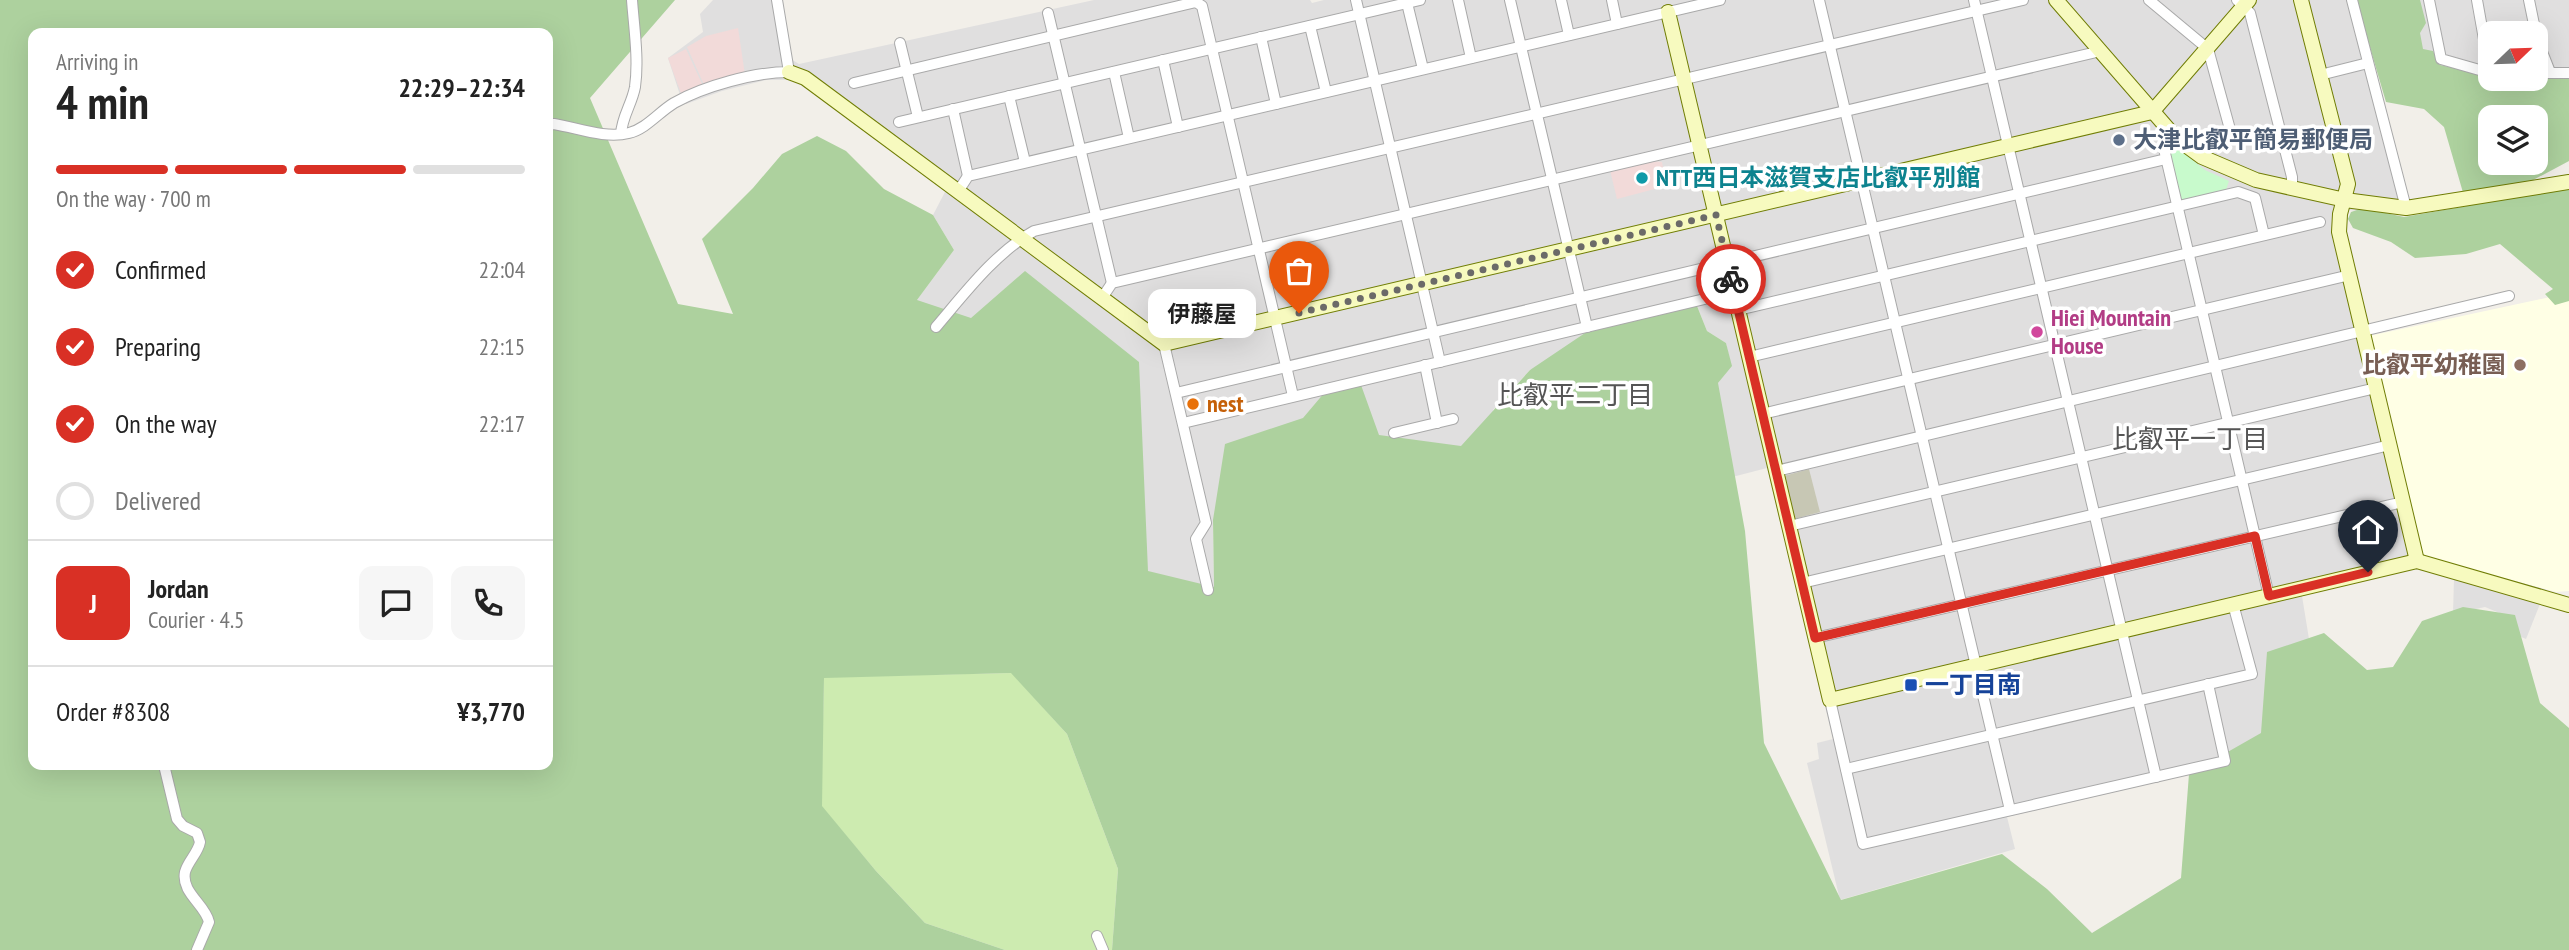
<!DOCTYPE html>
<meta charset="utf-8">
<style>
:root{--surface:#fff;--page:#f6f6f6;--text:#222;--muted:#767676;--line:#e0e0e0;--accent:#d93025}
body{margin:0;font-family:"PT Sans Narrow","Noto Sans JP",sans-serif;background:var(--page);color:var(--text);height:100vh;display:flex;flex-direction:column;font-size:26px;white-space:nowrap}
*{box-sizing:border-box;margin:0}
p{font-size:23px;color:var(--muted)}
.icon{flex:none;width:38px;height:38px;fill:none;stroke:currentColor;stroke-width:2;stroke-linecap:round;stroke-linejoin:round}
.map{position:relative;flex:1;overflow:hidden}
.drawer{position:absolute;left:28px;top:28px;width:525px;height:742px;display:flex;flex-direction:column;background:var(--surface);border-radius:14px;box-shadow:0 7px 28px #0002}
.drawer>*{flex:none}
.needle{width:46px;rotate:67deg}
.controls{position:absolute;left:2478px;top:21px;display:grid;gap:14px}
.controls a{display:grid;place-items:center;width:70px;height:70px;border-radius:14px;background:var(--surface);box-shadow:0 7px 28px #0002;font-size:35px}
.pin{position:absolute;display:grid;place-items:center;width:60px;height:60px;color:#fff;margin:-72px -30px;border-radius:50% 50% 50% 0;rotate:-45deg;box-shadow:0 0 7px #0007}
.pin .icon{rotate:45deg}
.courier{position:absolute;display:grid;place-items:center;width:70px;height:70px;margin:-35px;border:5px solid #d93025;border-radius:50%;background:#fff;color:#222;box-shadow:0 2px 9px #0007}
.bubble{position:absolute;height:49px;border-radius:14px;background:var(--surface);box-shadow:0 7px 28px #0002;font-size:23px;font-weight:700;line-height:49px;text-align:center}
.head em{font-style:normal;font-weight:700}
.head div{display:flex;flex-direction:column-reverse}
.head{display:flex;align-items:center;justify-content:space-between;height:119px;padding:0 28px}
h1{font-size:46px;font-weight:700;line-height:52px}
.bar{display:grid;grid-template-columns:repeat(4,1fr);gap:10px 7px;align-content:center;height:84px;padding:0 28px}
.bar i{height:9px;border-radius:5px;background:var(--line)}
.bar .selected{background:var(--accent)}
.bar p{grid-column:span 4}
.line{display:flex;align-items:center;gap:18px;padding:0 28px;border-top:2px solid var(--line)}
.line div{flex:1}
.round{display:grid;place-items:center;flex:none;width:74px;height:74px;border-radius:14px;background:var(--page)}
ol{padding:0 28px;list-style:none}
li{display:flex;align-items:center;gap:21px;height:77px}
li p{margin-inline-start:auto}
li .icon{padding:7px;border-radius:50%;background:var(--accent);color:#fff;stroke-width:4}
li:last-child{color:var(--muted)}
li i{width:38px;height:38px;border:4px solid var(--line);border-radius:50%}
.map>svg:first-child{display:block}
.residential{fill:#e0dfdf;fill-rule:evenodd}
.commercial{fill:#f2dad9}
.education{fill:#ffffe5}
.construction{fill:#c7c7b4}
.grass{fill:#cdebb0}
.forest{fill:#add19e;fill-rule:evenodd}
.park{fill:#c8facc}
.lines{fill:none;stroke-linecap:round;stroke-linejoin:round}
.street-casing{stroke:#a9a9a9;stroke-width:12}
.secondary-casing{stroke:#707d05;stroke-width:16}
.street{stroke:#fff;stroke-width:10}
.secondary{stroke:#f7fabf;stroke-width:14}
.done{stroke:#6b6a68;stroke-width:7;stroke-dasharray:0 12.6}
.route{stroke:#d93025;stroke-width:9}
.service-dot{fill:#5c6f8a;stroke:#fff;stroke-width:2.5}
.culture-dot{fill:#0f9aa8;stroke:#fff;stroke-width:2.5}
.hotel-dot{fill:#d1479c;stroke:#fff;stroke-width:2.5}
.education-dot{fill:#8d6e63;stroke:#fff;stroke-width:2.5}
.food-dot{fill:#e8710a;stroke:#fff;stroke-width:2.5}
.transit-dot{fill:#1a4fb4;stroke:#fff;stroke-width:2.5}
.labels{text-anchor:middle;stroke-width:7;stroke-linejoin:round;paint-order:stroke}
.service-label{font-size:24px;font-weight:bold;fill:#4e5e75;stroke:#fff;text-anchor:start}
.culture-label{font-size:24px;font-weight:bold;fill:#0d838f;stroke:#fff;text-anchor:start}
.hotel-label{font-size:24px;font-weight:bold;fill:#b23c85;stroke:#fff;text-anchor:start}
.education-label{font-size:24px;font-weight:bold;fill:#785e54;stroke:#fff;text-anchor:end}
.food-label{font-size:24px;font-weight:bold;fill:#c56008;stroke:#fff;text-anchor:start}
.transit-label{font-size:24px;font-weight:bold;fill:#164399;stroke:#fff;text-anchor:start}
.neighbourhood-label{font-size:26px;fill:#555;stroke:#fff}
</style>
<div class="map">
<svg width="2569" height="950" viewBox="0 0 2569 950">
<rect width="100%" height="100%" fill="#f2efe9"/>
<g class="residential">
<polygon points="713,0 781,0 791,59 799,64 1094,0 1310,0 1312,3 1324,0 2356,0 2410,203 2569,175 2569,186 2402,215 2349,210 2344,234 2424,556 2546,589 2526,639 2510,632 2514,619 2485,607 2453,614 2454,578 2416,566 2302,596 2309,639 2248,761 2007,817 2015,849 1840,900 1807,763 1819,759 1817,743 1833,739 1767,468 1713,482 1718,383 1731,366 1726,343 1707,331 1697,306 1530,370 1493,410 1492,439 1213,520 1214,588 1142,573 968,346 902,320 954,250 933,215 946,190 832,104 792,80 766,80 722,91 686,104 680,95 668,58 703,32 700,14"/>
<path d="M2412 0H2569V82L2490 80 2443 76 2421 53ZM2490 33H2536V79H2490Z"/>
</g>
<g class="commercial">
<polygon points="738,28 745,75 705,87 687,47 706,36"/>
<polygon points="686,49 704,88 682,96 668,58"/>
<polygon points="1653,161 1662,162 1666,186 1617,199 1610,170"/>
</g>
<polygon class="education" points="2569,293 2569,591 2556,592 2424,557 2369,336"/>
<polygon class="construction" points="1809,469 1820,512 1794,519 1784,476"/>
<polygon class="grass" points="1012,673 1067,734 1118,869 1112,950 1005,950 925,923 876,871 821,806 824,677"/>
<g class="forest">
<path d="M0 0H675L590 98 678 304 733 314 702 239 753 188 782 154 817 136 846 151 884 189 933 215 954 250 917 300 971 318 1025 271 1139 362 1148 571 1214 587 1213 520 1225 444 1303 418 1325 392 1361 385 1379 435 1461 446 1530 370 1585 333 1697 306 1707 331 1726 343 1732 366 1718 383 1745 531 1764 743 1841 900 2002 854 2047 889 2092 933 2181 878 2189 774 2261 733 2267 652 2324 633 2367 670 2393 667 2422 621 2463 607 2515 615 2540 703 2569 728V950H1112L1118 869 1067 734 1011 673 824 678 822 806 876 871 925 923 1005 950H0ZM33 33H548V765H33Z"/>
<path d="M2356 0H2420L2426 23 2420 33 2423 49 2433 51 2440 65 2490 76V79L2569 78V161L2520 187 2464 196 2444 127 2424 109 2386 102ZM2490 117H2536V163H2490Z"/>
<polygon points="2569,188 2569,301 2555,305 2545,294 2553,289 2500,244 2466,254 2415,258 2391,242 2353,228 2348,219 2351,212 2363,208 2404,217"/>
</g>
<polygon class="park" points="2174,145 2205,170 2229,181 2226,190 2180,201 2168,151"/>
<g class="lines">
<defs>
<g id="street">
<polyline points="1356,0 1440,362"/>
<polyline points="1458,0 1471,58"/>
<polyline points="1510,0 1587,327"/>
<polyline points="1561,0 1569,35"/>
<polyline points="1612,0 1617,24"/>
<polyline points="1819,0 2010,810"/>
<polyline points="1974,0 2156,777"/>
<polyline points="2149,0 2208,49 2231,133 2284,144"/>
<polyline points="2237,0 2250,13 2292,177 2292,189"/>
<polyline points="2352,0 2406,208"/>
<polyline points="2429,0 2441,59 2490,73 2477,0"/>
<polyline points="2529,0 2537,39 2550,72"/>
<polyline points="1407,3 1423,69"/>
<polyline points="1048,13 1112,283"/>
<polyline points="1310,26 1326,92"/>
<polyline points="1261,37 1276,104"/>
<polyline points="900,43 918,117"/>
<polyline points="1163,60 1178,127"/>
<polyline points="1114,72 1129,138"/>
<polyline points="2536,73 2569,73"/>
<polyline points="2320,75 2368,63"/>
<polyline points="854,83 1196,2 1202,6 1293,396"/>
<polyline points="1009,96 1025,162"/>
<polyline points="953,109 968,176"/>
<polyline points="899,122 1420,0"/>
<path d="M548 125 554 124C578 128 605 139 629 133 646 129 659 112 674 103 704 86 755 72 789 72L777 0"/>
<path d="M621 134C622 116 632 104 635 87 639 59 634 28 632 0"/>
<polyline points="2164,149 2269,596"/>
<polyline points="959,190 968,176 1720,0"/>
<polyline points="1102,298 1112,283 2101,51"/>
<polyline points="1738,310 2238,192 2255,198 2264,235"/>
<path d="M936 327C965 293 995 253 1034 231L2023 0"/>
<polyline points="1164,344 1206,523 1196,539 1208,590"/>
<polyline points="1749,357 2320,222"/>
<polyline points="1425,365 1437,423"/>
<polyline points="1176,393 2166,159"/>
<polyline points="1762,414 2350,275"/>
<polyline points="1183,423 1734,292"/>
<polyline points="1394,433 1453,419"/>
<polyline points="1776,471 2509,296"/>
<polyline points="1789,526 2376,388"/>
<polyline points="1802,583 2390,445"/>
<polyline points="1815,638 2403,502"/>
<polyline points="1830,700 1863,844 2225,761 2208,684"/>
<path d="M164 765 177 819 183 826 197 833 200 842C198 853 188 861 185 872 181 893 205 904 209 922L197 950"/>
<polyline points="1846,769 2252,674 2233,604"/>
<polyline points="1097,936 1103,950"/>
</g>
<g id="secondary">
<polyline points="2056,0 2176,138 2202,157 2256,180 2345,200 2406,208 2569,182"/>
<polyline points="2301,0 2348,184 2340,214 2339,232 2417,561"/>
<polyline points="1668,12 1830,700 2417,561 2569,605"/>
<polyline points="789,72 805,78 1164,344 2152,112 2249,0"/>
</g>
</defs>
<use href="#street" class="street-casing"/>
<use href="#secondary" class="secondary-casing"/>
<use href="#street" class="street"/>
<use href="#secondary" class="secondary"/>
</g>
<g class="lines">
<polyline class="done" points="1299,313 1716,215 1731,279"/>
<polyline class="route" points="1731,279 1815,638 2255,536 2269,596 2368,572"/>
</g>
<circle class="service-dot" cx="2119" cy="140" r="7"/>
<circle class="culture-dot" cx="1642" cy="178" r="7"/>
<circle class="hotel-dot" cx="2037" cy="332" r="7"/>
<circle class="education-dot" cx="2520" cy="365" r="7"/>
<circle class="food-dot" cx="1193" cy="404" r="7"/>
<rect class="transit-dot" x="1904" y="678" width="14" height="14" rx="3.5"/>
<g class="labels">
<g class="service-label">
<text x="2133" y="148">大津比叡平簡易郵便局</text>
</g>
<g class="culture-label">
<text x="1656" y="186">NTT西日本滋賀支店比叡平別館</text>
</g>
<g class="hotel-label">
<text x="2051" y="326">Hiei Mountain<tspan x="2051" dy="28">House</tspan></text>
</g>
<g class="education-label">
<text x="2506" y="373">比叡平幼稚園</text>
</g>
<g class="food-label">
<text x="1207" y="412">nest</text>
</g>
<g class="transit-label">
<text x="1925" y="693">一丁目南</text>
</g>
<g class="neighbourhood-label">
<text x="1575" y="404">比叡平二丁目</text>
<text x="2190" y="448">比叡平一丁目</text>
</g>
</g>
</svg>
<div class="controls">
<a><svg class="needle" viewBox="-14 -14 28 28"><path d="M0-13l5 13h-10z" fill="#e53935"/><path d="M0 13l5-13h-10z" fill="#767676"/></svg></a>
<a><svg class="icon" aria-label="layers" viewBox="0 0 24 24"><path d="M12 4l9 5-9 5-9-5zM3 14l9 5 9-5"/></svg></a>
</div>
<div class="pin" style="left:1299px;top:313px;background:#ea580c"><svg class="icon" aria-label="bag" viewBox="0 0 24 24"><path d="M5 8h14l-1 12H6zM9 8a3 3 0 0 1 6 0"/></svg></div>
<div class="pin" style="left:2368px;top:572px;background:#1f2937"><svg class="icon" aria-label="home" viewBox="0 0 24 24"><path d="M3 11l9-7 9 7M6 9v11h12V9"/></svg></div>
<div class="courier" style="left:1731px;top:279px"><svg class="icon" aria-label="bike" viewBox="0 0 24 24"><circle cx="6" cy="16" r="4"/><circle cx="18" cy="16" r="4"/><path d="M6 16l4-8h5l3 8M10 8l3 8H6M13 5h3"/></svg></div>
<div class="bubble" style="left:1148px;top:289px;width:108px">伊藤屋</div>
<section class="drawer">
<div class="head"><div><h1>4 min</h1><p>Arriving in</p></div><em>22:29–22:34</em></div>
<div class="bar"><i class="selected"></i><i class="selected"></i><i class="selected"></i><i></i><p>On the way · 700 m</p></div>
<ol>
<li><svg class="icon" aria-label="check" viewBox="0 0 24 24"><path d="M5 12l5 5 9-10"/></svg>Confirmed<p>22:04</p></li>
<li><svg class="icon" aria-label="check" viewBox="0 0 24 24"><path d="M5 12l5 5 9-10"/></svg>Preparing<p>22:15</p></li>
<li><svg class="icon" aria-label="check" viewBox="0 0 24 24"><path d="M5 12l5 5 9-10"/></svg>On the way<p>22:17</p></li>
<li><i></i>Delivered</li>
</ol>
<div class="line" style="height:126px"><b class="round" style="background:var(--accent);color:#fff">J</b><div><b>Jordan</b><p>Courier · 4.5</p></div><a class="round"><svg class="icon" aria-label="chat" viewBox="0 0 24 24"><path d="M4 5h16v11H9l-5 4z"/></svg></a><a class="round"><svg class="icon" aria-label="phone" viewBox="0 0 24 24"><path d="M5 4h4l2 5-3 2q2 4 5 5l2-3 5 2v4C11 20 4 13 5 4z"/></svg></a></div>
<div class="line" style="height:91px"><div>Order #8308</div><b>¥3,770</b></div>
</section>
</div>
